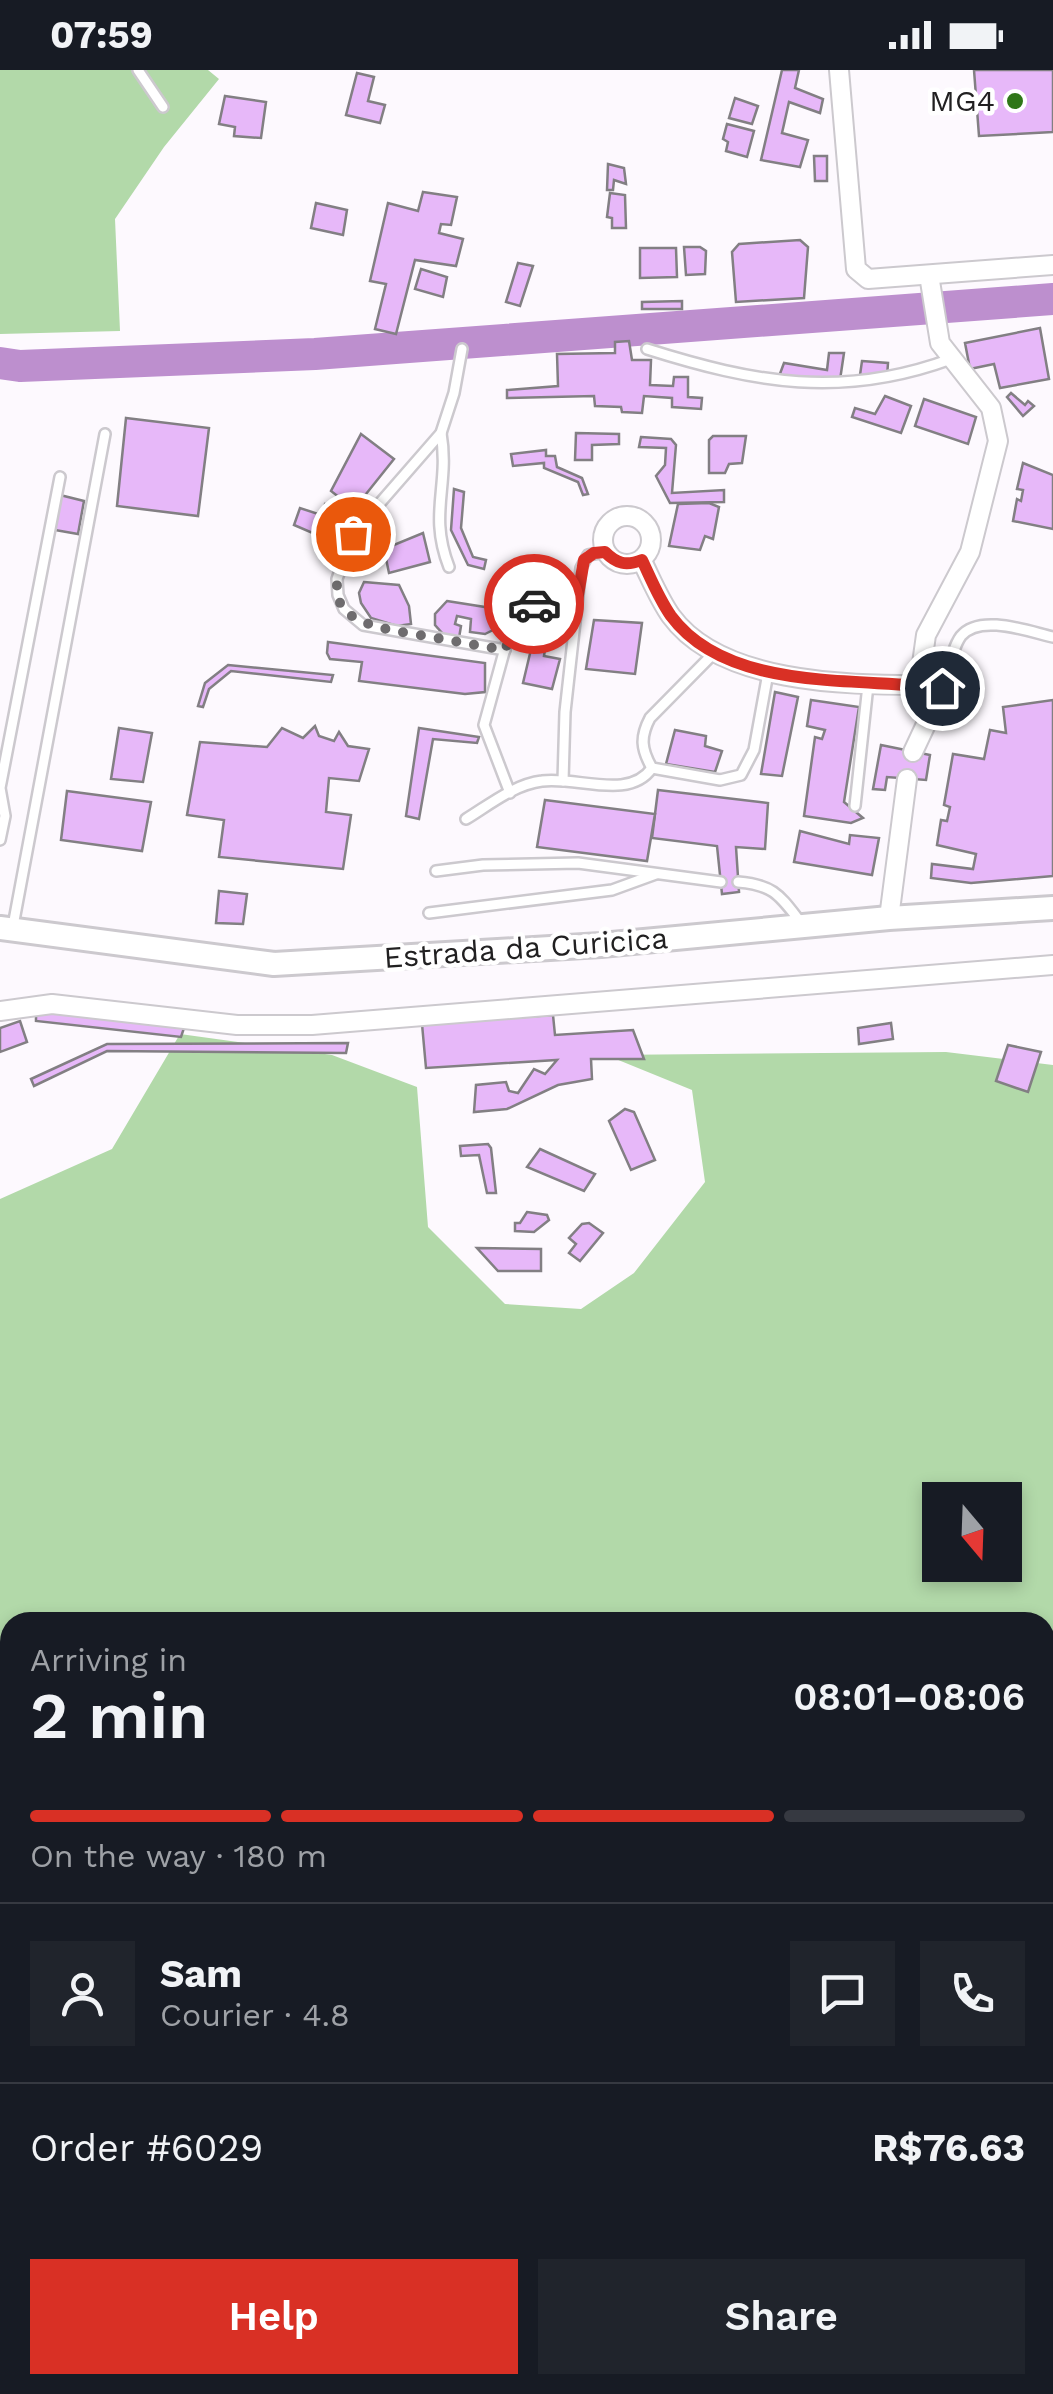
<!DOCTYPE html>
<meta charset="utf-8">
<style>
:root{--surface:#171b24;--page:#20242c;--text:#f1f3f6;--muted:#9ea1a6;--line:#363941;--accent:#d93025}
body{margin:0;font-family:"Work Sans",sans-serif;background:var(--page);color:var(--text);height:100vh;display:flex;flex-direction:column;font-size:38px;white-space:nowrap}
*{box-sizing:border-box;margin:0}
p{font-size:32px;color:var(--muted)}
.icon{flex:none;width:55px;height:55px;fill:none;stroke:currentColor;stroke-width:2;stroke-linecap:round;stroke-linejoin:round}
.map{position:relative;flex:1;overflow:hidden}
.panel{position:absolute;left:0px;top:1542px;width:1055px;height:782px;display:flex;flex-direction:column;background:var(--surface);border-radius:30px 30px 0 0;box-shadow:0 5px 15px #0003}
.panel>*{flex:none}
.needle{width:65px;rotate:161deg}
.buttons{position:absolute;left:922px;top:1412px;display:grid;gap:20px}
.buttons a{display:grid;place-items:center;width:100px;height:100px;border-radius:0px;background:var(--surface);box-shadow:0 5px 15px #0003;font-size:50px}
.pin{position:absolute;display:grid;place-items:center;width:85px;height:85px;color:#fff;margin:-42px;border:5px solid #fff;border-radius:50%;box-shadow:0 2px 10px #0007}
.courier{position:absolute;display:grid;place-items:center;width:100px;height:100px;margin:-50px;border:8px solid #d93025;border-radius:50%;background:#fff;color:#222;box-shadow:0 2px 12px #0007}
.head em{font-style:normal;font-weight:600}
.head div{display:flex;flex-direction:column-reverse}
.head{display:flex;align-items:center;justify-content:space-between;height:170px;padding:0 30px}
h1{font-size:65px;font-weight:600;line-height:75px}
.bar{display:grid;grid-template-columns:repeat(4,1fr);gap:15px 10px;align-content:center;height:120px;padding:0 30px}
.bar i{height:12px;border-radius:8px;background:var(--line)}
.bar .active{background:var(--accent)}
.bar p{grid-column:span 4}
.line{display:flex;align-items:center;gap:25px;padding:0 30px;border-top:2px solid var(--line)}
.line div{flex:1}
.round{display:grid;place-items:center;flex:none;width:105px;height:105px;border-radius:0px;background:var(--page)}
.button{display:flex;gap:20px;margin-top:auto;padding:20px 30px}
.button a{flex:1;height:115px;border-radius:0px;background:var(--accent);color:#fff;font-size:40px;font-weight:600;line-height:115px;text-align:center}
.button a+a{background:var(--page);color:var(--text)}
.status{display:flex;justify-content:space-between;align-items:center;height:70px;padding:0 50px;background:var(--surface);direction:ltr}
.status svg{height:28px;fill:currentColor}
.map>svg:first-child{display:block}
.green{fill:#b2d9a9;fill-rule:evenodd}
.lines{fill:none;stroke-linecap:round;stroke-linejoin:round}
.river{stroke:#bd8fce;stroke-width:32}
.building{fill:#e7b8f9;stroke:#827f83;stroke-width:2.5}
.service-casing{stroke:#ccc9ce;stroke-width:14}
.minor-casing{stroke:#ccc9ce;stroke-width:22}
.tertiary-casing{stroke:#ccc9ce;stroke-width:28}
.service{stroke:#fff;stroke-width:9}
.minor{stroke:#fff;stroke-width:18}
.tertiary{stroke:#fff;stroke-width:22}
.done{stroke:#6e6c6e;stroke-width:10;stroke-dasharray:0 18}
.route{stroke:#d93025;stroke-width:12}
.poi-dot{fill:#2f7618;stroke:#fff;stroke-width:4}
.labels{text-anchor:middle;stroke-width:9;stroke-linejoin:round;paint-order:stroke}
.poi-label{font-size:30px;fill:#212021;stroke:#fff;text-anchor:end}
.street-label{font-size:30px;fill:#212021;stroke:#fff}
</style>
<div class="status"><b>07:59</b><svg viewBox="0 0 49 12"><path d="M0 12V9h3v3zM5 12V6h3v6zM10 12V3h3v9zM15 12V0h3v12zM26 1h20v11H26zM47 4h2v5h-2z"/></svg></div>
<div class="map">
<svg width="1053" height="2324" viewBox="0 0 1053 2324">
<rect width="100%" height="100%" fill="#fdf9fe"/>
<g class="green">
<polygon points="0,0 208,0 219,9 164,77 115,149 120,261 0,264"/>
<path d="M180 964 332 985 417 1017 428 1157 505 1234 581 1239 634 1203 705 1112 692 1020 606 985 946 982 1053 995V2189L1045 2196V1552H10V2315H32L35 2324H0V1129L112 1079ZM940 1430H1005V1495H940Z"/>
</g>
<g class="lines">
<polyline class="river" points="0,293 20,296 315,284 1053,229"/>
</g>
<g class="building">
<polygon points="782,0 799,0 795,18 823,29 820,43 789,32 782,63 808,70 800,97 761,90"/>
<polygon points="974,0 1053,0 1053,62 979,66"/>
<polygon points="357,3 374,7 368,31 385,35 380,53 346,45"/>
<polygon points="225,26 266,32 261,68 234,66 235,57 219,54"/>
<polygon points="735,28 758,36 752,54 729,48"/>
<polygon points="727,54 754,61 747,87 726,81 728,72 723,69"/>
<polygon points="814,86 827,86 827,111 815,111"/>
<polygon points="608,94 624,98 626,114 614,110 613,120 607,120"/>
<polygon points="423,122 457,127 451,155 441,154 439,163 463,169 456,196 415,190 396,264 375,259 386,214 370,211 388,133 418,141"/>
<polygon points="610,123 625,125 626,158 612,158 612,148 607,147"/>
<polygon points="316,133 347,140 343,165 311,158"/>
<polygon points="800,170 808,177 804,228 736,232 732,182 739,174"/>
<polygon points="684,177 700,177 706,181 705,204 686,205"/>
<polygon points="640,178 676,178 677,207 640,208"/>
<polygon points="518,193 533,196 520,236 506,232"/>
<polygon points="421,199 447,207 443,227 415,219"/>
<polygon points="682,231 682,239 642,239 642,232"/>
<polygon points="1040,258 1049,309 1000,318 994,294 970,299 965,273"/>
<polygon points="629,271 632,290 651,290 650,315 673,316 674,307 688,307 688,327 702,328 701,339 672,337 672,328 644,326 642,343 622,342 621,337 595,336 594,326 507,328 507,320 558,316 557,284 615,283 615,272"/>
<polygon points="829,283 844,283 840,310 778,309 784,293 827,300"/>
<polygon points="862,291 888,293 887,307 860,305"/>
<polygon points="1011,323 1025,335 1028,331 1034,336 1023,346 1007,327"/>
<polygon points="885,326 911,336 901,363 852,347 855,338 875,344"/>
<polygon points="924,329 976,347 968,374 915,356"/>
<polygon points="126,348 209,358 198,446 117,436"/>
<polygon points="576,363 619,364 619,374 592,375 592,390 575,390"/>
<polygon points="361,364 394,389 354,439 331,421"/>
<polygon points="713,366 746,366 742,393 729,394 725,403 709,403 709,370"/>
<polygon points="641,367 671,369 676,375 672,423 724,420 724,432 670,433 656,406 665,395 666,378 639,377"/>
<polygon points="546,380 546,386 555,386 557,397 582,408 588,424 583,425 578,412 544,398 544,393 513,396 511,384"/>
<polygon points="1023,393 1053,405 1053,459 1013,451 1017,429 1021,431 1023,420 1017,419"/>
<polygon points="454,419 464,422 461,458 473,487 486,490 484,499 468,495 451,460"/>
<polygon points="60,425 84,431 78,464 55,460"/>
<polygon points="709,433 719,437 713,469 705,466 700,480 669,476 678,434"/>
<polygon points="325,434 353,443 338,474 294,455 300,438 321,445"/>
<polygon points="423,463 430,492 389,503 384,479"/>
<polygon points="364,512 399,515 409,536 411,554 397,556 371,548 361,533 359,523"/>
<polygon points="447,531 491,538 495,543 493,560 485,564 470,562 471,549 457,546 455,554 461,556 459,568 444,565 435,555 435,544"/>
<polygon points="538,550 561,554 560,562 548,559 544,586 560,589 552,619 523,613"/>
<polygon points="594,550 642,553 635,604 586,599"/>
<polygon points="328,572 485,593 485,622 465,624 359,611 362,592 330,589 327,583"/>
<polygon points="228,595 333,605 331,612 231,601 209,619 203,637 198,636 205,613"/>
<polygon points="775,622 798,627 782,706 761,704"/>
<polygon points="811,630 859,637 844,732 863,748 851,753 804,746 815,667 822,669 825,660 807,656"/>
<polygon points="1053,630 1053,806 971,813 931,808 932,794 973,799 976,784 937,775 941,750 947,751 950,737 944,735 953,684 984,689 990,660 1006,663 1003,637"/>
<polygon points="315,656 319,666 334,671 339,662 348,676 369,679 359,711 329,708 326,742 351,745 343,799 219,787 224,750 187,745 200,672 267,677 282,658 303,668"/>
<polygon points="119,658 152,663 143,712 111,709"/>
<polygon points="419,658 479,667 477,673 433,669 419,749 406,746"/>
<polygon points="675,660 706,666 705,676 722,681 715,702 666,694"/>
<polygon points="881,675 930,685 926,710 887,707 885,720 873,719"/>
<polygon points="658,720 768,733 765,779 736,777 739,822 722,824 717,776 652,768"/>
<polygon points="67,721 151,732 142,781 61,770"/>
<polygon points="545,730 655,744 647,791 537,777"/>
<polygon points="800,761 849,774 850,765 879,768 872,805 794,792"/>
<polygon points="219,821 247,824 243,854 216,853"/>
<polygon points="36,940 184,958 181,967 36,951"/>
<polygon points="553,945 555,965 633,960 644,989 591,989 592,1009 558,1015 507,1039 474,1042 476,1015 506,1012 509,1021 518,1023 534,999 545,1004 557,990 426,998 422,954"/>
<polygon points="20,951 27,972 0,982 0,958"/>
<polygon points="891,953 893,969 859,974 858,958"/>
<polygon points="348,973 346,983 107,981 34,1016 31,1009 107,974"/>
<polygon points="1008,975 1041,982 1028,1022 996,1011"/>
<polygon points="625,1039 634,1042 655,1090 631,1100 609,1051"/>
<polygon points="488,1074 491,1078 496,1123 487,1123 479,1085 461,1086 460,1076"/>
<polygon points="540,1079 595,1104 584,1121 527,1097"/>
<polygon points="527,1142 547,1145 549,1150 534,1162 515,1161 515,1153 520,1153"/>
<polygon points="589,1153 603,1163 580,1191 569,1183 576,1174 569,1168 582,1154"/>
<polygon points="477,1178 541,1179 541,1201 498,1201"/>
</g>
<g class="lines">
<defs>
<g id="service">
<polyline points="138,0 163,37"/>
<polyline points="462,279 454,323 441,363 353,464 337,509 338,525 344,539 363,555 505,580"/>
<path d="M647 279C755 313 842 329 951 289"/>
<path d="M441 363C450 416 428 443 449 497"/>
<path d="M714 583 650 648C640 667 641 679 652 698L720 710 741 705 754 680 768 603"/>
<path d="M943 618C948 603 952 578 961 566 980 543 1030 562 1053 567"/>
<polyline points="563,711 565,642 581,498 588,485 605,482"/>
<path d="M510 723 484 655 512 553C527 529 552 532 577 531"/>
<polyline points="855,736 868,615"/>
<path d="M466 749C489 735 515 714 542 711 577 706 629 731 652 698"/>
<polyline points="0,770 5,746 0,718 60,407"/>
<polyline points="436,801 483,795 578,793 721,812"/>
<path d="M738 812C775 815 780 826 802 854"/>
<polyline points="429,843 612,820 656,804"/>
<polyline points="13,856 105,364"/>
</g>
<g id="minor">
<polyline points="839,0 856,199 868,209 1053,195"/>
<circle cx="627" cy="470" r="24"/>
<path d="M642 491C651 509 659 529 671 546 720 613 844 615 919 615L926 565 970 482 998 371 991 338 940 273 929 205"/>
<polyline points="913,682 943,618 919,615"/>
<polyline points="889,848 907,709"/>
<polyline points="0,941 52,934 237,955 312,955 1053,895"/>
</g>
<polyline id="tertiary" points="0,858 274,894 601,875 889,848 1053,838"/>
</defs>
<use href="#service" class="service-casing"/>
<use href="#minor" class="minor-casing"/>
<use href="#tertiary" class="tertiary-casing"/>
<use href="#service" class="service"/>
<use href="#minor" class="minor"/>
<use href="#tertiary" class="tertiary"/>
</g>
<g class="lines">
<path class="done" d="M353 464C318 539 341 552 413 564 444 569 474 575 505 580L519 542 534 534"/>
<path class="route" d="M534 534 577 531 584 490 594 483 605 482C617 494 626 496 642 490 651 509 659 529 671 546 728 623 859 607 942 618"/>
</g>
<circle class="poi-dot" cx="1015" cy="31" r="10"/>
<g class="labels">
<g class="poi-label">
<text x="995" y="41">MG4</text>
</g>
<g class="street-label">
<text transform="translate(526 878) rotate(-4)" y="10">Estrada da Curicica</text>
</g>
</g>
</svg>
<div class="buttons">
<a><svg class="needle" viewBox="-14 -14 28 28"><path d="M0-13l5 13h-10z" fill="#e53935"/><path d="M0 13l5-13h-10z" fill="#9ea1a6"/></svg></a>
</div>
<div class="pin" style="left:353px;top:464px;background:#ea580c"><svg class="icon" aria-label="bag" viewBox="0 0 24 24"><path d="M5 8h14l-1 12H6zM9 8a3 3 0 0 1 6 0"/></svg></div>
<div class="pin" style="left:942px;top:618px;background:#1f2937"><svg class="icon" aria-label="home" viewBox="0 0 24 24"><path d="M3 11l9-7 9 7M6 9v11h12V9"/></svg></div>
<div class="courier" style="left:534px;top:534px"><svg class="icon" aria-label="car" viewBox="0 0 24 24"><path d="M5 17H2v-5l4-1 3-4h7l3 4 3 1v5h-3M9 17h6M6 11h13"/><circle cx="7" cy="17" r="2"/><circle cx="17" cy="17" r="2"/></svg></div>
<section class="panel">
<div class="head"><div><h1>2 min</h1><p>Arriving in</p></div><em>08:01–08:06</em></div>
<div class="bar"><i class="active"></i><i class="active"></i><i class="active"></i><i></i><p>On the way · 180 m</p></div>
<div class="line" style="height:180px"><a class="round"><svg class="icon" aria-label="person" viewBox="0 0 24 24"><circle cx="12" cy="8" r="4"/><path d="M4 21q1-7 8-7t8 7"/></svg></a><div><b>Sam</b><p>Courier · 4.8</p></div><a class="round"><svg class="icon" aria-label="chat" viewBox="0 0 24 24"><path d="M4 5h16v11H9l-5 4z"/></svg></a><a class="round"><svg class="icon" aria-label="phone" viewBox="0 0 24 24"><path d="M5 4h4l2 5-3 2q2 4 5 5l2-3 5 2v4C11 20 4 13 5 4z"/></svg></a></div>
<div class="line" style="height:130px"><div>Order #6029</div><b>R$76.63</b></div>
<div class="button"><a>Help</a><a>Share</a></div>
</section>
</div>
